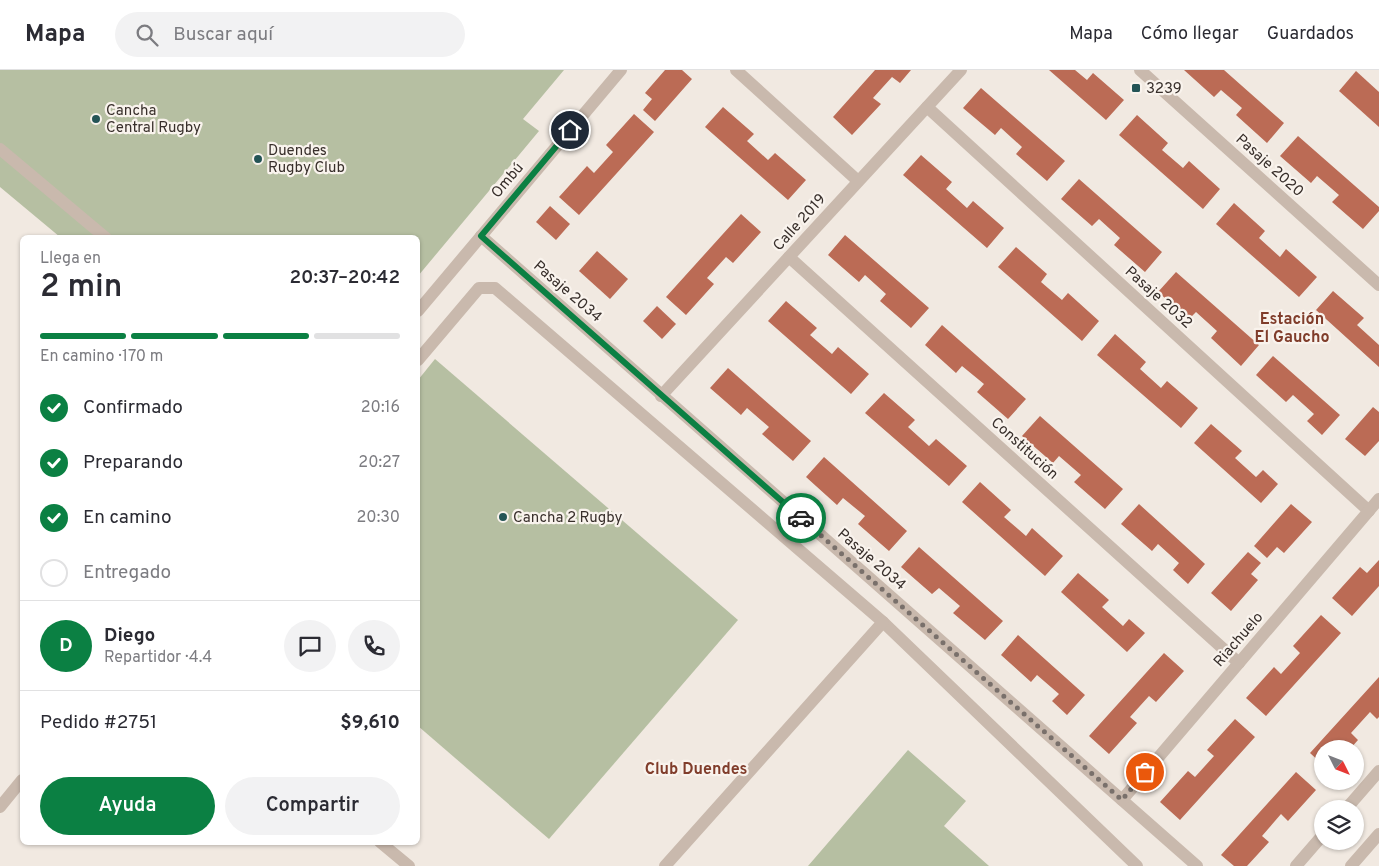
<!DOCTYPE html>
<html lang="es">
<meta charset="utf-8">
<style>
:root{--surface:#fff;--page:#f2f2f3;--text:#2b2b33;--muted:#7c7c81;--line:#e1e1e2;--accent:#0b8043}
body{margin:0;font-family:Overpass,sans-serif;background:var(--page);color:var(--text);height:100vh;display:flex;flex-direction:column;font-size:19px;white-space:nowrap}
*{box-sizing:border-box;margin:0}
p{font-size:16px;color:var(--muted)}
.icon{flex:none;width:28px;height:28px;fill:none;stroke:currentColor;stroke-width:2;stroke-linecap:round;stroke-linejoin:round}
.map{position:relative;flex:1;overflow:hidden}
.side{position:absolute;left:20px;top:165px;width:400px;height:610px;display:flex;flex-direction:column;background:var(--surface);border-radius:8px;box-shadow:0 1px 4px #0004}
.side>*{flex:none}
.needle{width:32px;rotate:132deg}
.controls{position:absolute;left:1314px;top:670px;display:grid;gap:10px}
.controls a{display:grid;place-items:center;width:50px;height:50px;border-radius:50%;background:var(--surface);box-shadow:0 1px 4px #0004;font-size:25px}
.pin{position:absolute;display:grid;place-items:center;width:42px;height:42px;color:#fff;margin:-21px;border:2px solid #fff;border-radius:50%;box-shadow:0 1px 5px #0007}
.courier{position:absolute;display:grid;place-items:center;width:50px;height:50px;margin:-25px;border:4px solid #0b8043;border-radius:50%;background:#fff;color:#222;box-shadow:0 1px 6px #0007}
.overview em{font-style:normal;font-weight:600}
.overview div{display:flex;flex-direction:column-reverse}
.overview{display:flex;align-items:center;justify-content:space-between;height:85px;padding:0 20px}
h1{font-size:32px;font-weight:600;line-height:38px}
.bar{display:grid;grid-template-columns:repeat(4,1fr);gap:8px 5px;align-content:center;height:60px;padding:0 20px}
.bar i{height:6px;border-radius:4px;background:var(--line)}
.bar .on{background:var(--accent)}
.bar p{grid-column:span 4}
.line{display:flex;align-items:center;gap:12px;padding:0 20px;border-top:1px solid var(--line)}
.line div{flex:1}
.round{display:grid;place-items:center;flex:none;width:52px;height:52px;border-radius:26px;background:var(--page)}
ol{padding:0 20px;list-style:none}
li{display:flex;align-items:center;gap:15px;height:55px}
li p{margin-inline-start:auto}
li .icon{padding:5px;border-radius:50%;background:var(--accent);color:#fff;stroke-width:4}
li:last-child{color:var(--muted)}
li i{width:28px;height:28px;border:2px solid var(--line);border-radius:50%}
.action{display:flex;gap:10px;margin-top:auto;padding:10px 20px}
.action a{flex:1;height:58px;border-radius:30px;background:var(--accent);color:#fff;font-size:20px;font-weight:600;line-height:58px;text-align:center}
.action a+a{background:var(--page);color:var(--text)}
header{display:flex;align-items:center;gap:30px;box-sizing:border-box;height:70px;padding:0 25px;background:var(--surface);border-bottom:1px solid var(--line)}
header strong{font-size:24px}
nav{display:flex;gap:28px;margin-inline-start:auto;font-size:18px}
.search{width:350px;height:45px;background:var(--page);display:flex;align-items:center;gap:12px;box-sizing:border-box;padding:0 18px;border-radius:28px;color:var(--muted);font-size:19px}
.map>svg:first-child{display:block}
.green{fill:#b6bfa2}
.building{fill:#bb6b55}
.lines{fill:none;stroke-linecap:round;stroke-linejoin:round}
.minor{stroke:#c9b9ad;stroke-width:12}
.done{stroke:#79706b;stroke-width:5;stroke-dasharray:0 9}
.route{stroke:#0b8043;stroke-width:6}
.poi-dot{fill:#245456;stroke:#f9f3ed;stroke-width:2}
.labels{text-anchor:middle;stroke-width:4.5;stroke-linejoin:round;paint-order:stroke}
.poi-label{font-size:15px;fill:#382f2b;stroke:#f9f3ed;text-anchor:start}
.street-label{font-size:15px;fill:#382f2b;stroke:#f9f3ed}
.neighbourhood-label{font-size:16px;font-weight:bold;fill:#803d2b;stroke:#f9f3ed}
</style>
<header>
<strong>Mapa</strong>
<div class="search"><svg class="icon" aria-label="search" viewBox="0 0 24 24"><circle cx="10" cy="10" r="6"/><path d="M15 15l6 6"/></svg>Buscar aquí</div>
<nav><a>Mapa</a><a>Cómo llegar</a><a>Guardados</a></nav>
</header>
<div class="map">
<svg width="1379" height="796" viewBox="0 0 1379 796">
<rect width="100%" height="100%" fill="#f1e9e1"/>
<g class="green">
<polygon points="0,0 564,0 523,49 539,61 418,206 418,168 60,167 0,117"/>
<polygon points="435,289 738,550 549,769 418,656 418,310"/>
<polygon points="908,680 966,731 944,756 989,796 808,796"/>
</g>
<g class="building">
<polygon points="665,0 682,0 692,9 655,51 643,40 652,29 645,23"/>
<polygon points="875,0 911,0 900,13 892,7 873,28 881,34 852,65 833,47"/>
<polygon points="1049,0 1075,0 1087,10 1093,3 1124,30 1106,50"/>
<polygon points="1184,0 1224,0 1284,53 1267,73 1236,45 1242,38 1221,20 1214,27"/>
<polygon points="1356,1 1379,22 1379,57 1339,21"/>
<polygon points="981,18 1065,91 1047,111 1016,84 1022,77 1001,58 995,65 963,38"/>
<polygon points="723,37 754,64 747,71 768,90 775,83 806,110 788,130 705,57"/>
<polygon points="634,44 654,62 579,145 559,127 587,96 594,103 613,82 606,75"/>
<polygon points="1137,45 1168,73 1162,80 1183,98 1189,91 1220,119 1203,139 1119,65"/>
<polygon points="1298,66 1379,137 1379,141 1363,159 1332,132 1339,125 1317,106 1311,113 1280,86"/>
<polygon points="921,85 952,112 946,119 967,138 973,131 1004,158 987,178 903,105"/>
<polygon points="1079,109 1162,182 1145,202 1114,175 1120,168 1099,149 1092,156 1061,129"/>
<polygon points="1234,133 1265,161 1259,168 1280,187 1286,179 1317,207 1299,227 1216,154"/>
<polygon points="550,136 570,154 556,170 536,152"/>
<polygon points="741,144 761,162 733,193 726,187 707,208 714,214 686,245 666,227"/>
<polygon points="845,165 929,238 911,258 880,231 886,224 865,205 859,212 828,185"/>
<polygon points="1016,177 1047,204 1041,212 1062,230 1068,223 1099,251 1082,271 998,197"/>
<polygon points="597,181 628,209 610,229 579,201"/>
<polygon points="1176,202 1259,275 1241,296 1211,268 1217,261 1196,242 1189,249 1158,222"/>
<polygon points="1333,221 1364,248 1357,255 1379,275 1379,297 1316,240"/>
<polygon points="786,231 817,258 810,265 832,284 838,277 869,304 851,324 768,251"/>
<polygon points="657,236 676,254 662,269 643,251"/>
<polygon points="942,255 1026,329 1008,349 977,322 984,314 962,296 956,303 925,275"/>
<polygon points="1115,264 1146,292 1140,299 1161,318 1167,311 1198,338 1181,358 1097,285"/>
<polygon points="1273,286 1340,345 1322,365 1307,351 1314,344 1293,325 1286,332 1256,305"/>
<polygon points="728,298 811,371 793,391 762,364 769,357 747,338 741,345 710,318"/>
<polygon points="884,323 915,350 908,357 929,376 936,369 967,396 949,416 865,343"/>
<polygon points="1373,337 1379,342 1379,371 1365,386 1345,369"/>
<polygon points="1040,346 1123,419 1105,439 1074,412 1081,405 1059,386 1053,393 1022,366"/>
<polygon points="1211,354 1242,381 1235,388 1256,407 1263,400 1278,414 1261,433 1194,373"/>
<polygon points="824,387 907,461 889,481 858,454 865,446 843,428 837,435 806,407"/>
<polygon points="980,412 1011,440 1004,447 1026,466 1032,458 1063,486 1045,506 962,432"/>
<polygon points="1139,434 1205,494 1188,514 1173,500 1179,493 1158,474 1152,481 1121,454"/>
<polygon points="1291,434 1312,452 1284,483 1277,477 1267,488 1254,476"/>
<polygon points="919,477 1003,551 985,570 953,543 960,536 939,518 932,524 901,497"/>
<polygon points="1248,482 1261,493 1251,504 1258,510 1231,541 1211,523"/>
<polygon points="1379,490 1379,516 1352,546 1332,528 1360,497 1367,503"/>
<polygon points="1078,503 1109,530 1102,537 1123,556 1129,549 1145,563 1127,582 1061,522"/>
<polygon points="1321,545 1341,563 1266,646 1246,628 1274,597 1281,604 1300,583 1293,576"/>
<polygon points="1018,565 1085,625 1067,645 1052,631 1059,624 1037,605 1031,612 1001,585"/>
<polygon points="1164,583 1184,601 1156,632 1149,626 1130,647 1137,653 1109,684 1089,666"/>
<polygon points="1379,607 1379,647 1377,649 1370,642 1351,663 1358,670 1350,679 1322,679 1322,694 1310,683"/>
<polygon points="1235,649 1255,667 1180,750 1160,732 1188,701 1195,707 1214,686 1207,680"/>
<polygon points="1296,702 1316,720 1288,751 1281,744 1262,766 1269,772 1247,796 1234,796 1221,785"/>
</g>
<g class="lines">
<g class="minor">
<polyline points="736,0 858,111"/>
<polyline points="1140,0 1379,215"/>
<polyline points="927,37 1369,441"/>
<polyline points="0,79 106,168"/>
<polyline points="481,166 1197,796"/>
<polyline points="789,187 1239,593"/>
<polyline points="418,241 621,0"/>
<polyline points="418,290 479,218 495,218 883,552 1137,796"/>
<polyline points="661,326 961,0"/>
<polyline points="1122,730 1379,429"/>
<polyline points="0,737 22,710"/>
<polyline points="1346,739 1379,701"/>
<polyline points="380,772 409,796"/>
<polyline points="665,796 883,552"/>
<polyline points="1296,796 1322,766"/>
<polyline points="1351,796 1379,764"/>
</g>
</g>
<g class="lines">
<polyline class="done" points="801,448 1122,730 1145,702"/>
<polyline class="route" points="570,60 481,166 801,448"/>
</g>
<g class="poi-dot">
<rect x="1131" y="13" width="10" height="10" rx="2.5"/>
<circle cx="96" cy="49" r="5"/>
<circle cx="258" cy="89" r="5"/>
<circle cx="503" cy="447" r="5"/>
</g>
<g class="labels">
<g class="poi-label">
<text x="1146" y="23">3239</text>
<text x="106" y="45">Cancha<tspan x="106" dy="17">Central Rugby</tspan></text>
<text x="268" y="85">Duendes<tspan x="268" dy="17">Rugby Club</tspan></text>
<text x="513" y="452">Cancha 2 Rugby</text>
</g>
<g class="street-label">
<text transform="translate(1270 95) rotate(42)" y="5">Pasaje 2020</text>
<text transform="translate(507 110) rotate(-50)" y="5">Ombú</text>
<text transform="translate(799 152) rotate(-48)" y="5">Calle 2019</text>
<text transform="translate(568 221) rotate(41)" y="5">Pasaje 2034</text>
<text transform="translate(1159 227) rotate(42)" y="5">Pasaje 2032</text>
<text transform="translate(1025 378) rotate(42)" y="5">Constitución</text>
<text transform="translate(872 489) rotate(41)" y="5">Pasaje 2034</text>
<text transform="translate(1238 569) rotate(-49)" y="5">Riachuelo</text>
</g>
<g class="neighbourhood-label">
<text x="1292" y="254">Estación<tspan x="1292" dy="18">El Gaucho</tspan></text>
<text x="696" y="704">Club Duendes</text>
</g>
</g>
</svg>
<div class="controls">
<a><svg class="needle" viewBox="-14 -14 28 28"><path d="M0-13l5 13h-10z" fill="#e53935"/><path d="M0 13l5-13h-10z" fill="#7c7c81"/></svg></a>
<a><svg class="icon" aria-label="layers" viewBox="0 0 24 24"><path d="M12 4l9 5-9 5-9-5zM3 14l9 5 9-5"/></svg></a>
</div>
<div class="pin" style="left:1145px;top:702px;background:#ea580c"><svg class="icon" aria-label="bag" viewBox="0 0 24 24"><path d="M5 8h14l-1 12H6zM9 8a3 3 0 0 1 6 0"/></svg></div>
<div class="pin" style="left:570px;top:60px;background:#1f2937"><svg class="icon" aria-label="home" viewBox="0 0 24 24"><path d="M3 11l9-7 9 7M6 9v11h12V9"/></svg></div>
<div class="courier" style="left:801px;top:448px"><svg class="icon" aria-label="car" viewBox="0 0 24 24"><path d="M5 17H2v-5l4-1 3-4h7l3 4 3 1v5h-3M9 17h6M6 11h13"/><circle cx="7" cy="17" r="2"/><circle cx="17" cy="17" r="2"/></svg></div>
<section class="side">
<div class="overview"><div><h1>2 min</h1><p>Llega en</p></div><em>20:37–20:42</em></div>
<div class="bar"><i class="on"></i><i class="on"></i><i class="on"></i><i></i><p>En camino · 170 m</p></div>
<ol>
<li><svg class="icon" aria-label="check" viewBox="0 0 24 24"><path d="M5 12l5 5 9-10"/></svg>Confirmado<p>20:16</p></li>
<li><svg class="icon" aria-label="check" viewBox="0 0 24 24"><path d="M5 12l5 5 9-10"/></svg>Preparando<p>20:27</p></li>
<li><svg class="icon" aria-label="check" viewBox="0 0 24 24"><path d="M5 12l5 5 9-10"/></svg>En camino<p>20:30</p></li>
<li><i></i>Entregado</li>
</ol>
<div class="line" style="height:90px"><b class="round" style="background:var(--accent);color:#fff">D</b><div><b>Diego</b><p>Repartidor · 4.4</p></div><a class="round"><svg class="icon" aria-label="chat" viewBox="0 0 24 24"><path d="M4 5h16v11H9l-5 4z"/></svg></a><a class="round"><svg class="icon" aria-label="phone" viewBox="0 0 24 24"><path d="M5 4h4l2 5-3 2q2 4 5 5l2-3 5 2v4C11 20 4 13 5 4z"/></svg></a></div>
<div class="line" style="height:65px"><div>Pedido #2751</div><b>$9,610</b></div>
<div class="action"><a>Ayuda</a><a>Compartir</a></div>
</section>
</div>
